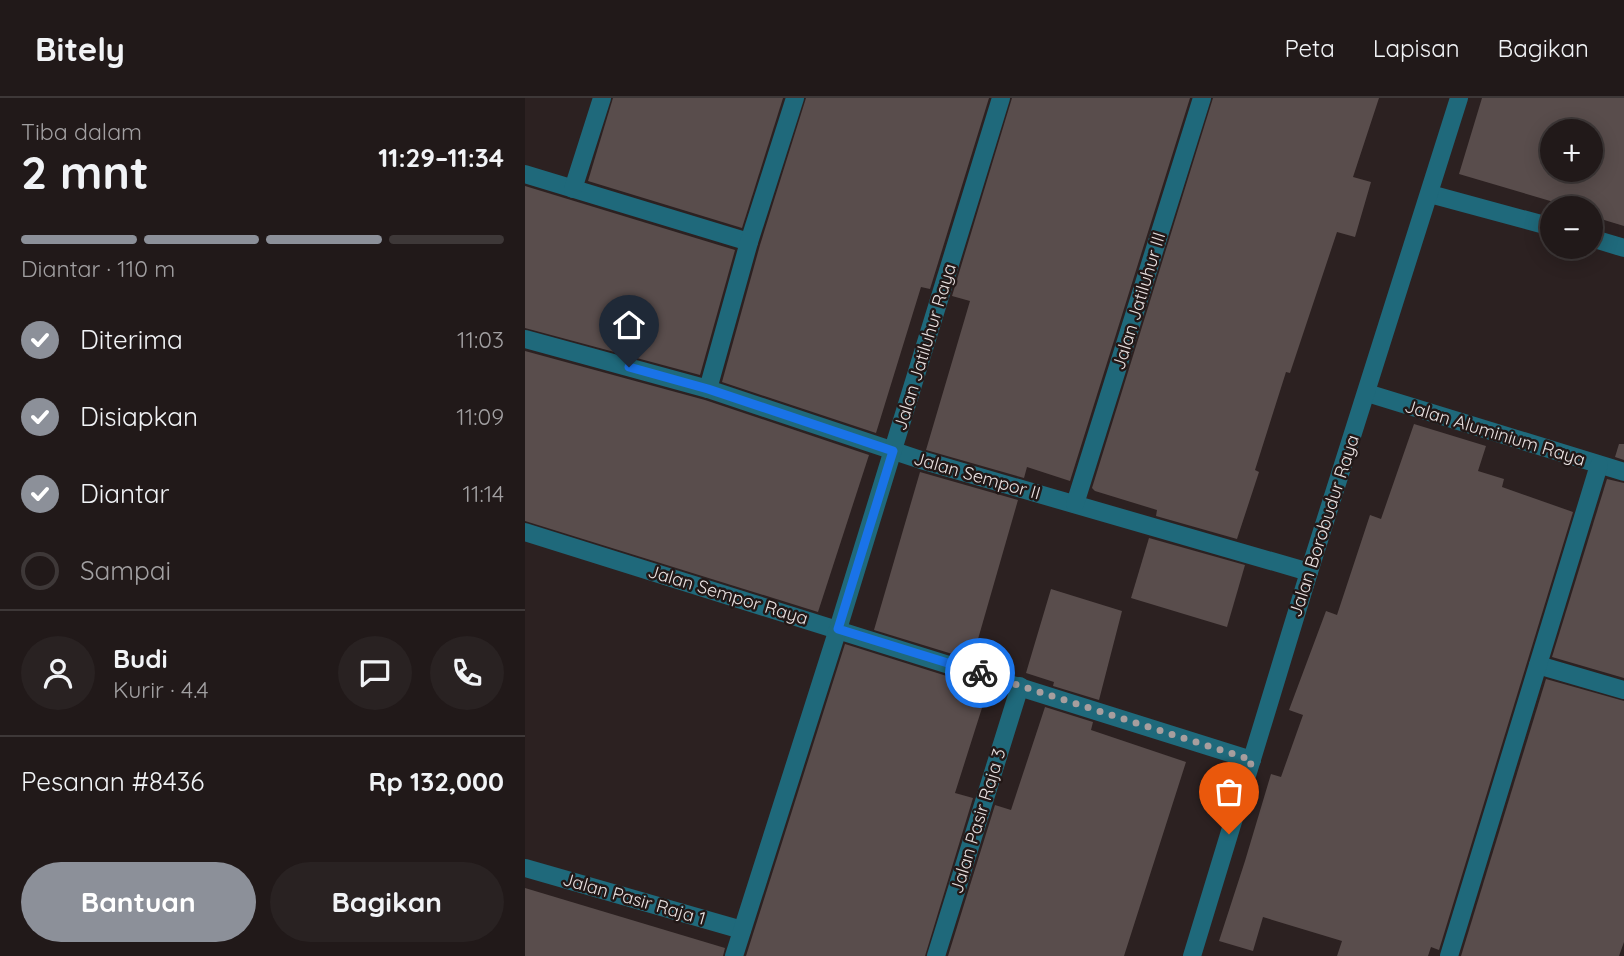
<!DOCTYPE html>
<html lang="id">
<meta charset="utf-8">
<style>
:root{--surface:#211919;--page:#292222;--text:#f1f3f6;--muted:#a2a0a2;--line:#3e3838;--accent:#8c9099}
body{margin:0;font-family:Quicksand,sans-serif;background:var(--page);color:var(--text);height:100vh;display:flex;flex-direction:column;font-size:26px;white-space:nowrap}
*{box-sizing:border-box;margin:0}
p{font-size:23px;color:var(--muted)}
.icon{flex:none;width:38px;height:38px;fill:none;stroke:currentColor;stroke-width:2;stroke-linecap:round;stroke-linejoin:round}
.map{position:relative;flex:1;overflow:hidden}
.side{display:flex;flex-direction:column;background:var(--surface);width:525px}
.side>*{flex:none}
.tools{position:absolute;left:1015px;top:21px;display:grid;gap:14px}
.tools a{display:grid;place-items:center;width:63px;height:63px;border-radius:50%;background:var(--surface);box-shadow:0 4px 18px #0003,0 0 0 2px var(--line);font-size:35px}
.pin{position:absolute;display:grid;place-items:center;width:60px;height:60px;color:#fff;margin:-72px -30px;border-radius:50% 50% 50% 0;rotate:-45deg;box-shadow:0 0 7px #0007}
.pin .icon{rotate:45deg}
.courier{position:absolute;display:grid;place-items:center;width:70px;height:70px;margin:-35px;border:5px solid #1a73e8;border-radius:50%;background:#fff;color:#222;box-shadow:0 2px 9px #0007}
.head em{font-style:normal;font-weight:800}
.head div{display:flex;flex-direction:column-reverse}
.head{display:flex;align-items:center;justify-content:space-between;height:119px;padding:0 21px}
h1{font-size:46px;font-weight:800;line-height:52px}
.bar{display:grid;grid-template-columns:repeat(4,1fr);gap:10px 7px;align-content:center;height:84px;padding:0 21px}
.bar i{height:9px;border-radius:5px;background:var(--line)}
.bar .active{background:var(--accent)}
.bar p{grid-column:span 4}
.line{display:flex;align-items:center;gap:18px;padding:0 21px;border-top:2px solid var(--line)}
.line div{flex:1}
.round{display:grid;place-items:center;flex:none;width:74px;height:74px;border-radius:37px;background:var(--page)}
ol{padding:0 21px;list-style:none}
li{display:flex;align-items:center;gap:21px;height:77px}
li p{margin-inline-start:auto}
li .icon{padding:7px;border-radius:50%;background:var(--accent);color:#fff;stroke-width:4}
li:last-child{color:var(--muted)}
li i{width:38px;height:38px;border:4px solid var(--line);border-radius:50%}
.primary-button{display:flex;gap:14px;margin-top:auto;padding:14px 21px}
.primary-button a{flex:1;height:80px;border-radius:42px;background:var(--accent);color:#fff;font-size:28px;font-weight:800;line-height:80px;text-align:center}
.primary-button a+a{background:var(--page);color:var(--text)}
header{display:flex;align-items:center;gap:42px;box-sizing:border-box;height:98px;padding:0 35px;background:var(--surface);border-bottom:2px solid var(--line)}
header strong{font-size:33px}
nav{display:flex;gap:38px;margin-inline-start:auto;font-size:24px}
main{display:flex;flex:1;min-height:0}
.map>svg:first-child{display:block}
.building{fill:#594d4c;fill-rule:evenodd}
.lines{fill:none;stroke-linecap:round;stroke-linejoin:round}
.minor{stroke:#1f697b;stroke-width:18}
.done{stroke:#a79e9e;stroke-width:7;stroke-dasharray:0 12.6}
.route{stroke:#1a73e8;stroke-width:9}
.labels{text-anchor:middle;stroke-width:5;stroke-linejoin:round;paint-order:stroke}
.street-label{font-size:18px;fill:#e9e1e1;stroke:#221817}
</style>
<header>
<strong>Bitely</strong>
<nav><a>Peta</a><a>Lapisan</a><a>Bagikan</a></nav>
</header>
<main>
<section class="side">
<div class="head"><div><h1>2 mnt</h1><p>Tiba dalam</p></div><em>11:29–11:34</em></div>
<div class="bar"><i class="active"></i><i class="active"></i><i class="active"></i><i></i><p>Diantar · 110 m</p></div>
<ol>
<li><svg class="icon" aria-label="check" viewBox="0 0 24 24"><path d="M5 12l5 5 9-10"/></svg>Diterima<p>11:03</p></li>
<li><svg class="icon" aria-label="check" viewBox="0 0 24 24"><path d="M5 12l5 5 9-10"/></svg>Disiapkan<p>11:09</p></li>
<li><svg class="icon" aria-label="check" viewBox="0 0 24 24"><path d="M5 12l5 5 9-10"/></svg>Diantar<p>11:14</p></li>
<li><i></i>Sampai</li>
</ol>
<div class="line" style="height:126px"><a class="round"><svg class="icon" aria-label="person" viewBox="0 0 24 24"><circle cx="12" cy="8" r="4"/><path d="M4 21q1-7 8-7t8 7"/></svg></a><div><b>Budi</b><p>Kurir · 4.4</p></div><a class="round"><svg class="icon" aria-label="chat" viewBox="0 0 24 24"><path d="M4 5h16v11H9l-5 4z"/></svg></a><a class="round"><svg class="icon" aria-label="phone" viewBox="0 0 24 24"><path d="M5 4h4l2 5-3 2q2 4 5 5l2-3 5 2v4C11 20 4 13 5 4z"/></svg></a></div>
<div class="line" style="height:91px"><div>Pesanan #8436</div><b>Rp 132,000</b></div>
<div class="primary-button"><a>Bantuan</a><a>Bagikan</a></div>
</section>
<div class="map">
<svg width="1099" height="858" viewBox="0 0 1099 858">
<rect width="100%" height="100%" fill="#2c2121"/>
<g class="building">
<polygon points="88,0 258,0 217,130 63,83"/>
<polygon points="281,0 464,0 405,191 396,189 351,335 197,284 235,147"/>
<polygon points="487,0 665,0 545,383 502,369 499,380 401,352 445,203 427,198"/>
<polygon points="688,0 854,0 828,79 846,84 830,139 812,134 765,275 761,274 730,372 734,374 712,441 631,418 632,412 570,393 567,390"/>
<path d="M957 0H1099V128L1066 118V110H1049L934 76ZM1027 33H1066V72H1027Z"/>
<polygon points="0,88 210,152 175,277 0,230"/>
<polygon points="0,253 180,302 344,357 293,514 0,423"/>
<polygon points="889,326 961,348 953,373 979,381 977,389 1048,414 914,852 906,849 903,858 812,858 817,843 738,819 728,853 694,843 720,763 746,676 756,679 778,617 764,612 801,513 812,517 845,417 856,421"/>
<polygon points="1094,346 1099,346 1099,362 1090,359"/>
<polygon points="395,374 493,402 447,562 349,532"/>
<polygon points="1082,381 1099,385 1099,580 1027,559"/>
<polygon points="624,440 720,467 702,529 606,500"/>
<polygon points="526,491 597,513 574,602 528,588 529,584 501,575"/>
<polygon points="320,546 463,591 430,695 448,700 400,858 221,858"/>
<polygon points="1021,581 1099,603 1099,844 1094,858 936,858"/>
<polygon points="520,609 568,624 566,632 661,664 599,858 423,858 470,707 486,712"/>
<polygon points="0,790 200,850 198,858 0,858"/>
</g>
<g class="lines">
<g class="minor">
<polyline points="0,76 224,144"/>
<polyline points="48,91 77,0"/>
<polyline points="905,96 1027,129"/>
<polyline points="1066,140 1099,150"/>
<polyline points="0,241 183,291 396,362 784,474"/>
<polyline points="183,291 224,144 270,0"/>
<polyline points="842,295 1099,374"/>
<polyline points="550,406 677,0"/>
<polyline points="0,434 727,662"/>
<polyline points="1013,567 1099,592"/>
<polyline points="0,770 217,832"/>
<polyline points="209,858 313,531 476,0"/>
<polyline points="411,858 495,588"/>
<polyline points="667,858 784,474 934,0"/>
<polyline points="924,858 1074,367"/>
</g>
</g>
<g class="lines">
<polyline class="done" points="455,575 727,662 704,736"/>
<polyline class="route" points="104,269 183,291 368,353 313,531 455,575"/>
</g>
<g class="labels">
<g class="street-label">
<text transform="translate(614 203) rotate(-73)" y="6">Jalan Jatiluhur III</text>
<text transform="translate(400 249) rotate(-73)" y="6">Jalan Jatiluhur Raya</text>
<text transform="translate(970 335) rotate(17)" y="6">Jalan Aluminium Raya</text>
<text transform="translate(452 378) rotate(16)" y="6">Jalan Sempor II</text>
<text transform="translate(799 428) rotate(-72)" y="6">Jalan Borobudur Raya</text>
<text transform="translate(203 497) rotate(17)" y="6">Jalan Sempor Raya</text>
<text transform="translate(453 723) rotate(-73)" y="6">Jalan Pasir Raja 3</text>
<text transform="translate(109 801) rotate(16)" y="6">Jalan Pasir Raja 1</text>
</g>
</g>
</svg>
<div class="tools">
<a>+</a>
<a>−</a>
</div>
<div class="pin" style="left:704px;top:736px;background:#ea580c"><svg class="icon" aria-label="bag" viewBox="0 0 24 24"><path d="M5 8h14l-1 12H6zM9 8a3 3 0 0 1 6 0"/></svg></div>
<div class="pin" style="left:104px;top:269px;background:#1f2937"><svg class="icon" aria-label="home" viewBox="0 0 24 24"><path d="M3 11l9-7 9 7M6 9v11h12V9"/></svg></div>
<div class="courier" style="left:455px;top:575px"><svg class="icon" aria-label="bike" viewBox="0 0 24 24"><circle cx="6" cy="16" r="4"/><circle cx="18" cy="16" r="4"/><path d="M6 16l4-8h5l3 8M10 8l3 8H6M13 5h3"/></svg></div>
</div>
</main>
